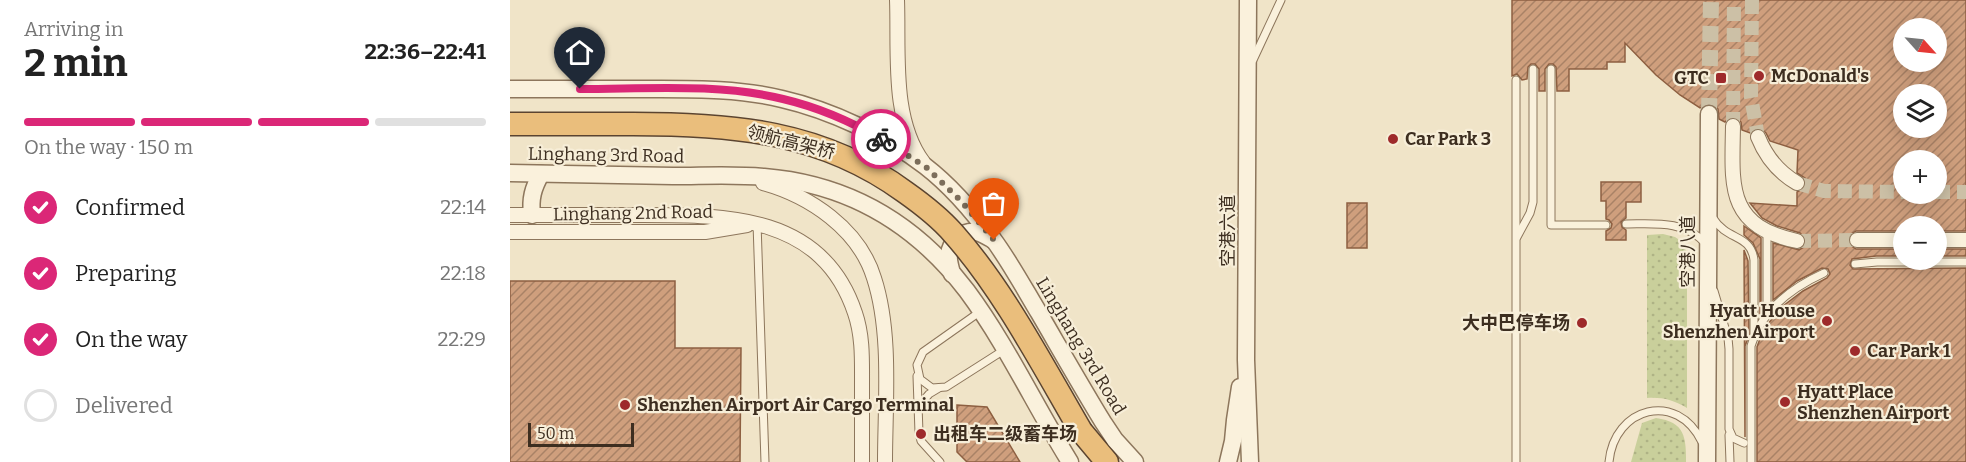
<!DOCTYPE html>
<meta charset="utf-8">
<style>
:root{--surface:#fff;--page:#f6f6f6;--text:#222;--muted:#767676;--line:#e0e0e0;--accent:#db2777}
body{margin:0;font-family:Bitter,"Noto Sans SC",serif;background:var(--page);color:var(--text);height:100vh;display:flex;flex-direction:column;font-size:22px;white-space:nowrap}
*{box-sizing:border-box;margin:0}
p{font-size:20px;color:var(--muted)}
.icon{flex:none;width:33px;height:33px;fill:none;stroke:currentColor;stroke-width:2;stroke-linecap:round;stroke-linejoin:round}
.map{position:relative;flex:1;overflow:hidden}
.panel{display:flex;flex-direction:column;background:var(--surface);width:510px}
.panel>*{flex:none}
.needle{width:39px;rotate:117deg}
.controls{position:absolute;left:1383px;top:18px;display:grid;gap:12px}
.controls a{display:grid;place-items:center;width:54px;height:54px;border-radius:50%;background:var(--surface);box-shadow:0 3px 15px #0003;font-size:30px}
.scale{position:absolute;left:18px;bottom:15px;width:106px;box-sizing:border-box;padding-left:6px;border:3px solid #3d2e20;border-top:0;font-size:16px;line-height:21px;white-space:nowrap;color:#3d2e20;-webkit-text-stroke:4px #f7eed8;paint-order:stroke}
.pin{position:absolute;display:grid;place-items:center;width:51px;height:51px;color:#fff;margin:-62px -26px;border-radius:50% 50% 50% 0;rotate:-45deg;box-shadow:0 0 6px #0007}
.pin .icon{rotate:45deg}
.courier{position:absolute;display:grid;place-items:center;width:60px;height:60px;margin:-30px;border:4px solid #db2777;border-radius:50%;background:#fff;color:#222;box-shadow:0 2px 8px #0007}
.head em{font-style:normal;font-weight:700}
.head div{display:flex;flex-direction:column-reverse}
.head{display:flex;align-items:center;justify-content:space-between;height:102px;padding:0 24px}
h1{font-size:39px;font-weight:700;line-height:45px}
.bar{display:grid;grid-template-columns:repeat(4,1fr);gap:9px 6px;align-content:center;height:72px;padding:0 24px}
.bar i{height:8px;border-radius:4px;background:var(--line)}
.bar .current{background:var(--accent)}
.bar p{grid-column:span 4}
ol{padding:0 24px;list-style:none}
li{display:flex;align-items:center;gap:18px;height:66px}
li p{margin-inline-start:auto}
li .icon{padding:6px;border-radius:50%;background:var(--accent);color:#fff;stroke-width:4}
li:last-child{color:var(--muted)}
li i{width:33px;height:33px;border:3px solid var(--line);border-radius:50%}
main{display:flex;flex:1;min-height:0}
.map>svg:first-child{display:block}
.grass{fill:url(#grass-dots)}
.building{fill:url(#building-hatch);stroke:#8d5f41;stroke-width:1.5;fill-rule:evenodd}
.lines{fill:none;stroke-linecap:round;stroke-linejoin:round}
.minor-tunnel{stroke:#ccc0a6;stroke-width:14;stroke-dasharray:14 7;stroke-linecap:butt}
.tertiary-tunnel{stroke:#ccc0a6;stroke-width:16;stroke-dasharray:16 8;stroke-linecap:butt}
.service-casing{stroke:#8d765c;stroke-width:9}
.minor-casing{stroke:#8d765c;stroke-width:16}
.tertiary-casing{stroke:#8d765c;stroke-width:19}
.trunk-casing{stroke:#5b4430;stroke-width:25}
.service{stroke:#faf1dc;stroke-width:7}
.minor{stroke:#faf1dc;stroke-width:14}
.tertiary{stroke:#faf1dc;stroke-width:16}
.trunk{stroke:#eabe7c;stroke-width:22}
.trunk-bridge-casing{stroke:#5b4430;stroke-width:25;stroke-linecap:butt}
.trunk-bridge{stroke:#eabe7c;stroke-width:22}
.done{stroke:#7c6e5b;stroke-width:6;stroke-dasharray:0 10.8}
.route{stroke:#db2777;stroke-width:8}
.poi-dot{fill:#9e2a2b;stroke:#f7eed8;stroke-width:2}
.labels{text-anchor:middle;stroke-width:4.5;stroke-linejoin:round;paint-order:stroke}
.poi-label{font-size:18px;font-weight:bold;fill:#3d2e20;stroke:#f7eed8;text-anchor:start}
.street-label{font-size:18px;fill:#3d2e20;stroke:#f7eed8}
</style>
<main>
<section class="panel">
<div class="head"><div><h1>2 min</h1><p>Arriving in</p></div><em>22:36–22:41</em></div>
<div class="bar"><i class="current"></i><i class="current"></i><i class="current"></i><i></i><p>On the way · 150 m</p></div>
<ol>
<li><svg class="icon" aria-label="check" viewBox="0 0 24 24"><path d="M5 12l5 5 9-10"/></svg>Confirmed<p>22:14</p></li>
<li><svg class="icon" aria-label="check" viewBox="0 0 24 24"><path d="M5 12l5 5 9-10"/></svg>Preparing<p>22:18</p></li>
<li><svg class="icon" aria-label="check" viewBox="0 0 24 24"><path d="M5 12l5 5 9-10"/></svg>On the way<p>22:29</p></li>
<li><i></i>Delivered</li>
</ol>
</section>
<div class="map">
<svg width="1456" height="462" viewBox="0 0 1456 462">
<defs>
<pattern id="grass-dots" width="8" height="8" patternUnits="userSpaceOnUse" patternTransform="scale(1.5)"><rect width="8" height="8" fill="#c9cf9b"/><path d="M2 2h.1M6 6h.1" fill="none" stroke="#aeb285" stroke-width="1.8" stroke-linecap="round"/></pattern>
<pattern id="building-hatch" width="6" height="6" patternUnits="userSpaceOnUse" patternTransform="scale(1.5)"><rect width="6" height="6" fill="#cf9f7d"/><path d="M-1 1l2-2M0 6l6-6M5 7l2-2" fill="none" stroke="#a98266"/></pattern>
</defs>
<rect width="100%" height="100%" fill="#f0e4c8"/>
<g class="grass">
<path d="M1153 234 1165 237 1174 243 1177 255V408C1164 400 1152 397 1137 398V235Z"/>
<path d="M1146 418C1175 422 1176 437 1176 462H1121L1132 423Z"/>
</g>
<g class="building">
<path d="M1002 0H1456V231H1426V226H1394V231H1346L1340 235 1338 239 1340 245 1346 249H1394V256H1366L1342 259 1340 265 1343 269 1456 268V462H1247V347L1251 336 1257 325 1273 306 1293 291 1317 278 1320 274 1318 269 1312 268 1287 281 1263 300V243L1289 250 1294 247 1296 239 1290 233 1267 226 1252 218 1240 203 1287 206V192L1294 188 1296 183 1295 178 1287 173 1288 150 1260 141 1256 133 1250 128 1244 129 1240 133 1232 130 1231 122 1227 118H1219L1215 122 1209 119 1208 109 1204 105 1198 104 1190 108 1170 95 1146 75 1115 43V62H1097V69H1059V91H1047L1046 67 1043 64H1039L1035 69V91H1029V69L1025 64H1021L1018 67 1017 79 1012 80 1007 74 1002 76ZM1394 28H1426V62H1394ZM1394 94H1426V128H1394ZM1394 160H1426V194H1394Z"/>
<polygon points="1091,182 1131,182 1131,202 1116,202 1116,218 1111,222 1112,227 1116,230 1116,240 1096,240 1096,231 1101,228 1102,224 1099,220 1096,219 1096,201 1091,201"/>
<rect x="837" y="203" width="20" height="45"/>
<polygon points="1234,226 1251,238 1251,313 1250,316 1250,259 1243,243 1234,235"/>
<rect x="1426" y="249" width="30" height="7"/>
<polygon points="1234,250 1238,261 1239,336 1235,346 1235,437"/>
<polygon points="0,281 165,281 165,348 231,348 230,462 0,462"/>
<polygon points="447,405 477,407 510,462 457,462 447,452"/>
</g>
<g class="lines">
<g class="minor-tunnel">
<polyline points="1242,0 1241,97 1248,137"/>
<polyline points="1223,126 1224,0"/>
<polyline points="1287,183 1314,191 1394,192"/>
<polyline points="1426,192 1456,192"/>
<polyline points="1287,241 1347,240"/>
</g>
<polyline class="tertiary-tunnel" points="1199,114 1201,0"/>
<defs>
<g id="service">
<polyline points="743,60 771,0"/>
<polyline points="1041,69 1041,225 1096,225"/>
<path d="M1203 218C1217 241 1241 234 1244 260V334"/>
<polyline points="247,223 255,462"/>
<path d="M1116 224C1144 224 1174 220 1195 243"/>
<polyline points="1257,232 1257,315"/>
<polyline points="1007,237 1020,213 1023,202 1023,69"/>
<polyline points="1345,264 1367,262 1456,262"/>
<polyline points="1204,291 1218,338 1219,349 1219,429 1223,438 1234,443"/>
<polyline points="471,311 413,352 407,365 410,379 422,388 436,387 494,350"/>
<polyline points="407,376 409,433 411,441 430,462"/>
<polyline points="409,406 419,394 429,388"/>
<polyline points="1219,435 1220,462"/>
<polyline points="1006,462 1006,80"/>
<path d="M1099 462C1104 407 1167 390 1192 442"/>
<path d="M1241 462V346C1251 311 1281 288 1314 273"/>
</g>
<g id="minor">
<path d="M387 0C389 52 381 119 413 162"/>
<path d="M1223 126C1222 186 1216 226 1287 241"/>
<path d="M1248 137C1256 157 1268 172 1287 183"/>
<path d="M253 183C300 196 349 229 364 278 382 333 375 404 375 462"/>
<path d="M0 215C42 215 85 215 127 215 214 215 312 213 345 313 353 336 352 361 352 385 352 410 352 436 352 462"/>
<polyline points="0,232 195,232 237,225"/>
<polyline points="1347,240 1394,240"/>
<polyline points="1426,240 1456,240"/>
</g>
<g id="tertiary">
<polyline points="738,0 736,360 740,462"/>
<path d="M0 89C45 89 91 89 136 89 181 89 228 88 272 99 320 110 376 136 415 166 441 186 464 213 483 239 500 262 514 288 529 313 550 349 571 386 593 422L605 440 625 462"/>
<path d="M0 173C54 174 109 175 163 176 193 176 224 174 254 177 339 184 406 224 457 291 497 345 525 406 560 462"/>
<path d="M22 215C20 199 23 188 31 174"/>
<path d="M442 274C441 268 438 261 439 255 440 242 453 230 466 232 472 233 478 237 483 240"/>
<polyline points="718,462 723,441 725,420 730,387"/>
<polyline points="1197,462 1199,114"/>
</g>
<polyline id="trunk" points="571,431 597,462"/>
</defs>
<use href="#service" class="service-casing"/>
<use href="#minor" class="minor-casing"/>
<use href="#tertiary" class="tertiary-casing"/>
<use href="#trunk" class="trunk-casing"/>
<use href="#service" class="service"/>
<use href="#minor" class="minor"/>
<use href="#tertiary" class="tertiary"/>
<use href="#trunk" class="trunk"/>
<defs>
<path id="trunk-bridge" d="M0 124C41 124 82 124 123 124 222 124 312 131 395 192 412 204 429 217 443 233 493 289 533 366 571 431"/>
</defs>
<use href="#trunk-bridge" class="trunk-bridge-casing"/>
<use href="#trunk-bridge" class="trunk-bridge"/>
</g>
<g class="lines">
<polyline class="done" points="371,139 416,167 451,201 484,240"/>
<path class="route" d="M70 89C136 89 209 83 273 99 307 107 340 121 371 139"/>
</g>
<g class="poi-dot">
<circle cx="1249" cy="76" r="6"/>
<rect x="1205" y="72" width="12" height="12" rx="3"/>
<circle cx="883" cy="139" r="6"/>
<circle cx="1317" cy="321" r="6"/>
<circle cx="1072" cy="323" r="6"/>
<circle cx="1345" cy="351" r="6"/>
<circle cx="1275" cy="402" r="6"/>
<circle cx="115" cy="405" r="6"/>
<circle cx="411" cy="434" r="6"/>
</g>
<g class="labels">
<g class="poi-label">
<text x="1261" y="82">McDonald's</text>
<text x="1199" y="84" text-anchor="end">GTC</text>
<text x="895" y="145">Car Park 3</text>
<text x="1305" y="317" text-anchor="end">Hyatt House<tspan x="1305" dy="21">Shenzhen Airport</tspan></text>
<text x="1060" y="329" text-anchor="end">大中巴停车场</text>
<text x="1357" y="357">Car Park 1</text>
<text x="1287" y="398">Hyatt Place<tspan x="1287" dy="21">Shenzhen Airport</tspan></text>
<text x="127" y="411">Shenzhen Airport Air Cargo Terminal</text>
<text x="423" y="440">出租车二级蓄车场</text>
</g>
<g class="street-label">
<text transform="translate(281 142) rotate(14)" y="6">领航高架桥</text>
<text transform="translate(96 155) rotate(1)" y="6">Linghang 3rd Road</text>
<text transform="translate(123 213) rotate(-1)" y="6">Linghang 2nd Road</text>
<text transform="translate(718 231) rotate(-90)" y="6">空港六道</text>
<text transform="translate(1178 252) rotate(-90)" y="6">空港八道</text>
<text transform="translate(571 346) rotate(59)" y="6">Linghang 3rd Road</text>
</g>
</g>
</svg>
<div class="controls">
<a><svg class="needle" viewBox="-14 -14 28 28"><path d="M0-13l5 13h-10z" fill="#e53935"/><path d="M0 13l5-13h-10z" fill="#767676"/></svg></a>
<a><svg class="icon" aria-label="layers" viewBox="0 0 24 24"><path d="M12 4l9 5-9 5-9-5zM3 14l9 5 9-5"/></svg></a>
<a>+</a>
<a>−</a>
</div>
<div class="scale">50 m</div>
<div class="pin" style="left:484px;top:240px;background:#ea580c"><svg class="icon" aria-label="bag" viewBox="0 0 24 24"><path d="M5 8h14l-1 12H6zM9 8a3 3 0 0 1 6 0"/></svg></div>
<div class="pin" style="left:70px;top:89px;background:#1f2937"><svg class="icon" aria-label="home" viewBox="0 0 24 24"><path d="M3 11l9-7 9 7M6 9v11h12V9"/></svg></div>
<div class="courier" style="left:371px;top:139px"><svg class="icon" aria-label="bike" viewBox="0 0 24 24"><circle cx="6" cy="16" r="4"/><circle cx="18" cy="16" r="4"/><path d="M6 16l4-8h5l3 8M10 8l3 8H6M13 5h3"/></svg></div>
</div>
</main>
